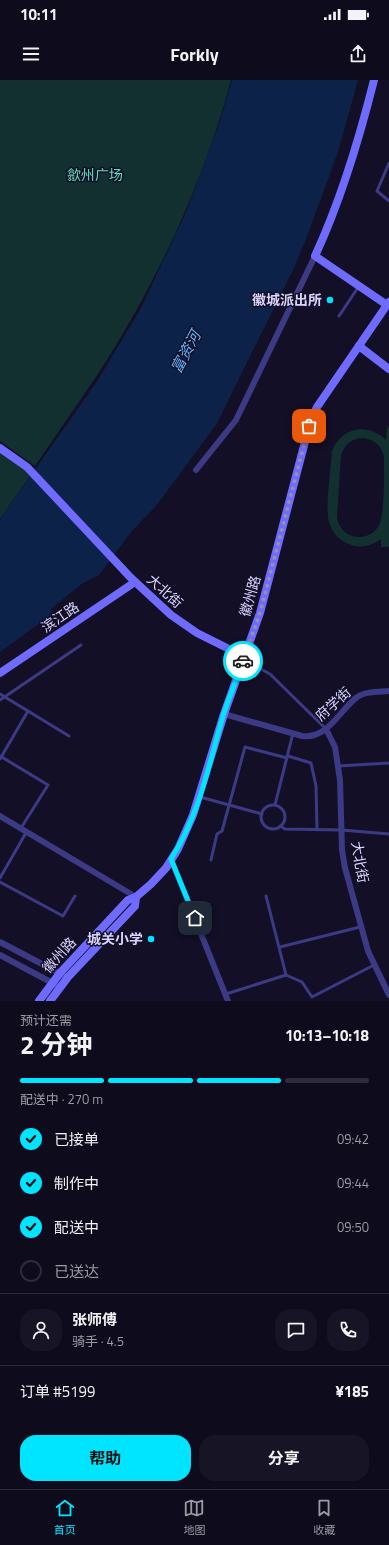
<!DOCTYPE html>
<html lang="zh">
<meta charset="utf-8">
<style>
:root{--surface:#0e0b1c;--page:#171425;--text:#f1f3f6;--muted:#9b9ba3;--line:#2e2b3b;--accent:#00e5ff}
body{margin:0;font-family:"Titillium Web","Noto Sans SC",sans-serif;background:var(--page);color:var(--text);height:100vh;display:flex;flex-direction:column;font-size:15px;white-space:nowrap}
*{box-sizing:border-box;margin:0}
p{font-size:13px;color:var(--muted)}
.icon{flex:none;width:22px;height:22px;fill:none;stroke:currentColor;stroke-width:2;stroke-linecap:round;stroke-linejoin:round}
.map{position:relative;height:921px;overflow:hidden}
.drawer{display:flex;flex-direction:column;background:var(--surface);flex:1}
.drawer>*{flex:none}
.pin{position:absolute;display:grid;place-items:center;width:34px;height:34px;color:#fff;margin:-17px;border-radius:8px;box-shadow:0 2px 6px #0006}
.courier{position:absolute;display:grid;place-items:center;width:40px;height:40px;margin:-20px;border:3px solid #00e5ff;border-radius:50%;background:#fff;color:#222;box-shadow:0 1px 5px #0007}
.headline em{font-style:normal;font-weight:700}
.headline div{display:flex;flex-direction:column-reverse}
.headline{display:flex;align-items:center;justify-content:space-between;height:68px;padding:0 20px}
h1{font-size:26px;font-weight:700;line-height:30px}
.bar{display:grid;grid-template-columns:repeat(4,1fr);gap:6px 4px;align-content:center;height:48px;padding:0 20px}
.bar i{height:5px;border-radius:3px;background:var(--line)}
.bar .on{background:var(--accent)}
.bar p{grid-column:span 4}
.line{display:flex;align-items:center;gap:10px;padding:0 20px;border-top:1px solid var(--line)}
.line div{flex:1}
.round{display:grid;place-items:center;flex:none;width:42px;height:42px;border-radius:16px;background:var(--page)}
ol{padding:0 20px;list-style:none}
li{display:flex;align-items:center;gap:12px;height:44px}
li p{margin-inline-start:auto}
li .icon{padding:4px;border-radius:50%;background:var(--accent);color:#111;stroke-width:4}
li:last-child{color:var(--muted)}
li i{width:22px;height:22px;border:2px solid var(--line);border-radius:50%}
.cta{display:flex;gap:8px;margin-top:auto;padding:8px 20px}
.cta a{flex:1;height:46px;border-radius:16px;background:var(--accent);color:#111;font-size:16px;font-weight:700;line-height:46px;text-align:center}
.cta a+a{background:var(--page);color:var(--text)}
.status{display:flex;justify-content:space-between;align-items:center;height:28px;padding:0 20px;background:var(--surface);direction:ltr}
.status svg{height:11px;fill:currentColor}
header{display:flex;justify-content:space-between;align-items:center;height:52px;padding:0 20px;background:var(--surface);font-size:18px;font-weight:700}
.tabs{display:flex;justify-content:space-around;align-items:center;height:56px;border-top:1px solid var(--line);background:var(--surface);font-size:11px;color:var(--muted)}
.tabs a{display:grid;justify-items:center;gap:2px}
.tabs .on{color:var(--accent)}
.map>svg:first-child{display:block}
.green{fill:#12302f;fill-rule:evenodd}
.water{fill:#0c2248}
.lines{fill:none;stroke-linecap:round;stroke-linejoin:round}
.lane{stroke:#3d3a85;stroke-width:3}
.street{stroke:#3d3a85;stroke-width:6}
.secondary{stroke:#6f6bff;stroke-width:8}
.done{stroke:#948fb3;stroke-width:4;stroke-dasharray:0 7.2}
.route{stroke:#00e5ff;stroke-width:5}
.poi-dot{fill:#00e5ff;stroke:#130f26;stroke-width:1.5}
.labels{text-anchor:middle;stroke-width:3;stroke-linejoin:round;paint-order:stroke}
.park-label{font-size:14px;fill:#5fe0c0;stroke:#130f26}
.poi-label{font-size:14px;font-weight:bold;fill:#d9d4ff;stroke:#130f26;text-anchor:end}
.street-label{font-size:14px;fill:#d9d4ff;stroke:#130f26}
.water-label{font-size:15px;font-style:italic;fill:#62b6ff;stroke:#130f26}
</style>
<div class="status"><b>10:11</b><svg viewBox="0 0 49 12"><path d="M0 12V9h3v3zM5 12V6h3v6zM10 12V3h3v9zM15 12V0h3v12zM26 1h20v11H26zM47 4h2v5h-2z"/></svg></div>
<header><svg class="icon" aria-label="menu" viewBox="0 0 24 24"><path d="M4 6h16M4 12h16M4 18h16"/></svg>Forkly<svg class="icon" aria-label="share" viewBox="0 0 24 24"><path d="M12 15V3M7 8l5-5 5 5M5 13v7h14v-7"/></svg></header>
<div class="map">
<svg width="389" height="921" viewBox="0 0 389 921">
<rect width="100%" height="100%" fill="#130f26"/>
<g class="green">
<path d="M0 0H231C208 87 170 173 125 250 98 297 65 341 35 386L0 361Z"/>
<path d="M387 347H389V467H381V459C371 466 360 469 349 464 339 461 332 452 329 442 325 429 331 388 332 371 341 347 368 342 386 360ZM364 358C375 360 382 366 384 377 384 392 385 434 379 445 374 455 363 459 352 456 344 454 339 446 337 438L341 375C345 364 352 358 364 358Z"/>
<polygon points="0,372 25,389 30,396 0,439"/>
</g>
<polygon class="water" points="232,0 358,0 338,72 306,159 294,188 216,345 156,426 132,451 99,495 83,503 51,529 53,534 47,538 0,572 0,439 96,303 140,230 187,130 218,47"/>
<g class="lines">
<g class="lane">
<polyline points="389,83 377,111 389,121"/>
<polyline points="339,236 359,206"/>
<polyline points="244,580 270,594 326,649"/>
<polyline points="0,614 69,656"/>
<polyline points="0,620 81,565"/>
<polyline points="0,676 48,705 21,748"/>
<polyline points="288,676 311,683 316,706 317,750"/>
<polyline points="0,679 28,631"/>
<polyline points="338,686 389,683"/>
<polyline points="200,717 262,734"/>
<polyline points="275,725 293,653"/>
<circle cx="273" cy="737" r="12"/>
<polyline points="280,746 285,749 342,750 389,754"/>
<polyline points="211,780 217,754 222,751 245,667 287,678"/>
<polyline points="0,798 27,751"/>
<polyline points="0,802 63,836 75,816"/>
<polyline points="266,816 286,895"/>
<polyline points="280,867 360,847"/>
<polyline points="226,914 286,895 302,902 312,917 374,885"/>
</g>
<g class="street">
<polyline points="196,390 236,340 315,176"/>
<path d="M224 634 302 656C328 659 339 631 356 618 364 611 379 612 389 611"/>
<polyline points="326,649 335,667 340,700 342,770 345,788 368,871 389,915"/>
<polyline points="0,736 136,817"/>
<polyline points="171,779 228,921"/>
<polyline points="0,862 63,895"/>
<polyline points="0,875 60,907"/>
</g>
<g class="secondary">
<path d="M374 0C359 60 341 120 315 176L387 225"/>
<polyline points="359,266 389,289"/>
<polyline points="0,368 27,387 131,498 171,535 197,553 245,577"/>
<polyline points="0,593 135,502"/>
<polyline points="39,921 60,893 128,820 136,817 151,804 166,788 178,769 193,735 224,634 260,533 311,339 317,327 389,222"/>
<polyline points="50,921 68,897 135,826 136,817"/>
</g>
</g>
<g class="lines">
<polyline class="done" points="243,581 260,533 309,346"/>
<path class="route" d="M195 838 171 779C199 736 209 684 223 636 229 617 237 599 243 581"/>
</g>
<g class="poi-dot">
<circle cx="330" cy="220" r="4"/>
<circle cx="151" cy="859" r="4"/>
</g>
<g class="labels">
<g class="park-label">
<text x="95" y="100">歙州广场</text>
</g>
<g class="poi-label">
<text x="322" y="225">徽城派出所</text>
<text x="143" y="864">城关小学</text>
</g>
<g class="street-label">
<text transform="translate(165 511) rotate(42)" y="5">大北街</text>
<text transform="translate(250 516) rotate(-74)" y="5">徽州路</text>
<text transform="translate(60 537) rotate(-34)" y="5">滨江路</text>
<text transform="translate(333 624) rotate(-42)" y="5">府学街</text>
<text transform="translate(360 782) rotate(80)" y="5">大北街</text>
<text transform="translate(59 875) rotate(-48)" y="5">徽州路</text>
</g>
<g class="water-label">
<text transform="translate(186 272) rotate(-62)" y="5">富资河</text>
</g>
</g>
</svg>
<div class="pin" style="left:309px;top:346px;background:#ea580c"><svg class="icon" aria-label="bag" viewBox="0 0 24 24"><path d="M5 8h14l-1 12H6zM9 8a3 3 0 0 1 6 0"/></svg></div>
<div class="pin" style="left:195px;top:838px;background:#1f2937"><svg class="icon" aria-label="home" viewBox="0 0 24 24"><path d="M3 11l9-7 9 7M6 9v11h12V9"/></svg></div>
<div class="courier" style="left:243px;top:581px"><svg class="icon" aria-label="car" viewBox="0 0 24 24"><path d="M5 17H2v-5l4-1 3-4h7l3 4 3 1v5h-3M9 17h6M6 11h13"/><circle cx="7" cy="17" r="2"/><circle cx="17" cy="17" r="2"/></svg></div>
</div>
<section class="drawer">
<div class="headline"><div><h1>2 分钟</h1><p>预计还需</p></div><em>10:13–10:18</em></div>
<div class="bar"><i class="on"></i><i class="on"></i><i class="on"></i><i></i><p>配送中 · 270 m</p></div>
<ol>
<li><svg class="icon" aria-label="check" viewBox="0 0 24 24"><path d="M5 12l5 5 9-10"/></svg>已接单<p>09:42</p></li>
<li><svg class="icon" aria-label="check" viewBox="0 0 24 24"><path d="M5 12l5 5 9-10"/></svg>制作中<p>09:44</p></li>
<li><svg class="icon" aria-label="check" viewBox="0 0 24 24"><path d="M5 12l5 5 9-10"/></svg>配送中<p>09:50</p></li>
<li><i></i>已送达</li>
</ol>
<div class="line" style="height:72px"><a class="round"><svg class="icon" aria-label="person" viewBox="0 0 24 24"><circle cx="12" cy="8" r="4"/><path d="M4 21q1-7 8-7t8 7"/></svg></a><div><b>张师傅</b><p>骑手 · 4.5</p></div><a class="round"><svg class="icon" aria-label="chat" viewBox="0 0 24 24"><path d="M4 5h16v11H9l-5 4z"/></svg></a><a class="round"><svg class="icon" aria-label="phone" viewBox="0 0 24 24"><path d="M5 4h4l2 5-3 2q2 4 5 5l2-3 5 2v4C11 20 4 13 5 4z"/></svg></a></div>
<div class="line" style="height:52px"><div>订单 #5199</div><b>¥185</b></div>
<div class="cta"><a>帮助</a><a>分享</a></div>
</section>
<nav class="tabs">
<a class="on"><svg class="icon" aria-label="home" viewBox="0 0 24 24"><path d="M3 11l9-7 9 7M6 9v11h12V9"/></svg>首页</a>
<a><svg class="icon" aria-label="map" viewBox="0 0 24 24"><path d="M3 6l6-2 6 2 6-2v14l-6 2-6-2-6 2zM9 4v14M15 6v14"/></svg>地图</a>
<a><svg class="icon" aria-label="saved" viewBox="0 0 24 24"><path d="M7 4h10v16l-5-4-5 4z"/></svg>收藏</a>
</nav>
